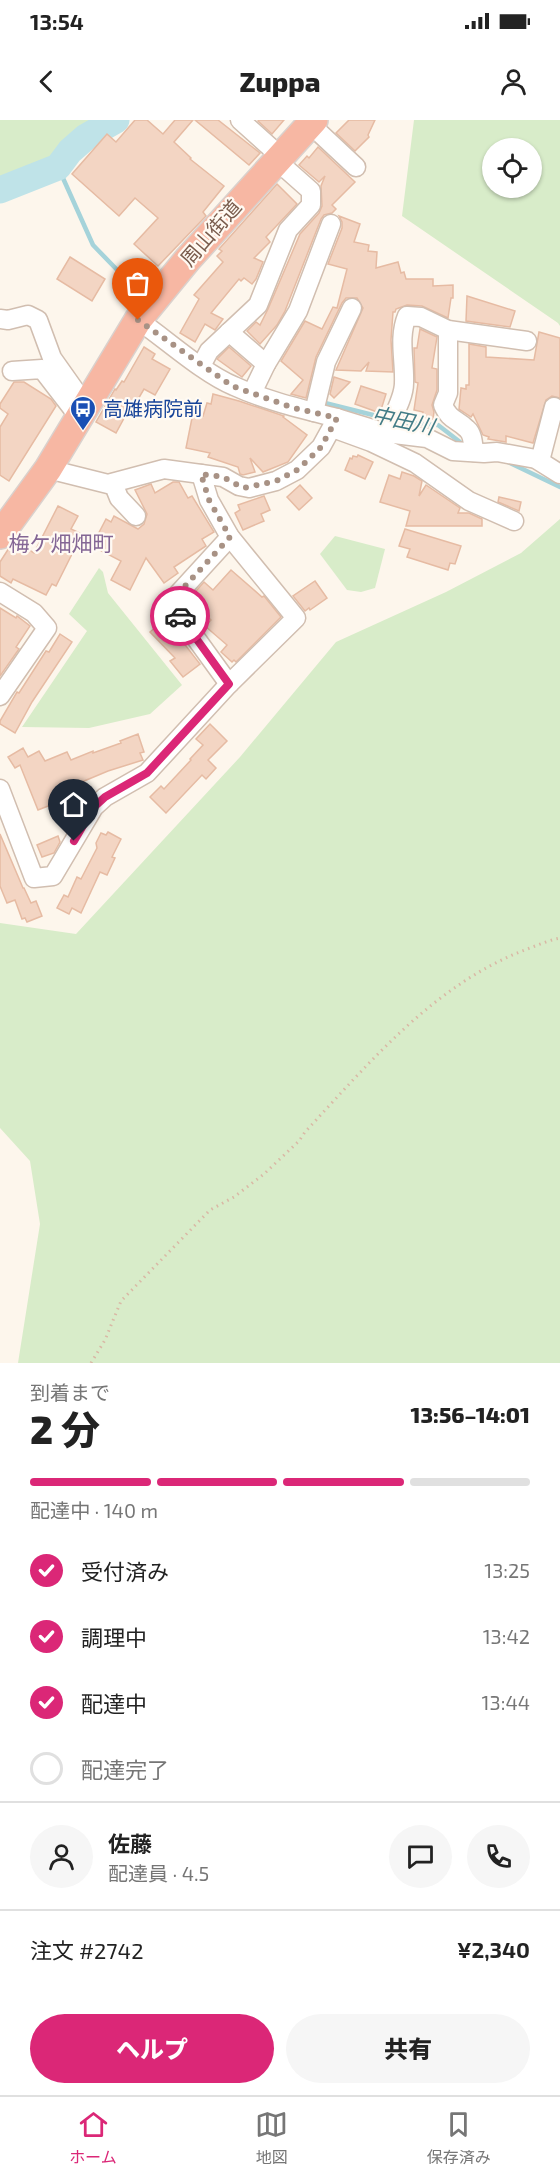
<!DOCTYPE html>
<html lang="ja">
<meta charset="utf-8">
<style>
:root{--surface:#fff;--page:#f6f6f6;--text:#222;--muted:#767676;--line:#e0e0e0;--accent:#db2777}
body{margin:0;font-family:"Exo 2","Noto Sans JP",sans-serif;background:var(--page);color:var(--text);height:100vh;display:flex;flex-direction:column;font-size:22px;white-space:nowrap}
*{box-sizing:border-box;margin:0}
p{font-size:20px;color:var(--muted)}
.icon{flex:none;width:33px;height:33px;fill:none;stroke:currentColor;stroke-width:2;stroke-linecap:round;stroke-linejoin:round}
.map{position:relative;height:1243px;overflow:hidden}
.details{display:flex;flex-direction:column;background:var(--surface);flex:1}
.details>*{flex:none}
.buttons{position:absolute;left:482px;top:18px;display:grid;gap:12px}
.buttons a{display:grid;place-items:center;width:60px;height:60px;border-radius:50%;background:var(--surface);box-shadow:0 2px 4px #0004;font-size:30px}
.pin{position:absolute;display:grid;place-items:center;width:51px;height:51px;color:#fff;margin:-62px -26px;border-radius:50% 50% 50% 0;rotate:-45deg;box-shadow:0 0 6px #0007}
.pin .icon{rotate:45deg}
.courier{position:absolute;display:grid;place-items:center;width:60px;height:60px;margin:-30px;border:4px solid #db2777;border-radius:50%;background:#fff;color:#222;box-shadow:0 2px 8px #0007}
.overview em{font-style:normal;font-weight:800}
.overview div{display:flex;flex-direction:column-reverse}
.overview{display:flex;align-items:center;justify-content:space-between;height:102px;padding:0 30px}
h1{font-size:39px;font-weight:800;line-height:45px}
.bar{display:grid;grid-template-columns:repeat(4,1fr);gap:9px 6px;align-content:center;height:72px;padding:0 30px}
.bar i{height:8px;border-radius:4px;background:var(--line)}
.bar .current{background:var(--accent)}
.bar p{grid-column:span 4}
.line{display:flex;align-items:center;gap:15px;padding:0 30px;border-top:2px solid var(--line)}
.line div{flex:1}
.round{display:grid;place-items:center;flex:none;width:63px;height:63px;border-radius:32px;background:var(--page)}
ol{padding:0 30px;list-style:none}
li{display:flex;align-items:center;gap:18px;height:66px}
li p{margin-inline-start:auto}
li .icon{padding:6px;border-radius:50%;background:var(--accent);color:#fff;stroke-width:4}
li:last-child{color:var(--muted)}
li i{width:33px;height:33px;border:3px solid var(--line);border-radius:50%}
.primary-button{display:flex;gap:12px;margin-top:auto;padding:12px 30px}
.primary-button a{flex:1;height:69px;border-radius:36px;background:var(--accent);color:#fff;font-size:24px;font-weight:800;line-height:69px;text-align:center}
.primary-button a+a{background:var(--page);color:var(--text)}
.status{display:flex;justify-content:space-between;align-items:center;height:42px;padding:0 30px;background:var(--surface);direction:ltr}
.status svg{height:16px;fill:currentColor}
header{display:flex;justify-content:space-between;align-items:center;height:78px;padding:0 30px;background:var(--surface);font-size:27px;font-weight:800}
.tab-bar{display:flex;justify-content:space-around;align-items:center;height:84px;border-top:2px solid var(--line);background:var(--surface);font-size:16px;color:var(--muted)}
.tab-bar a{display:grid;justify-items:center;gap:3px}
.tab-bar .current{color:var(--accent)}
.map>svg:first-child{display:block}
.green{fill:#d8ecc9;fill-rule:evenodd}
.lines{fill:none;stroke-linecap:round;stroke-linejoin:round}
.stream{stroke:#a5d3da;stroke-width:4.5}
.river{stroke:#bfe3e8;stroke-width:27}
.building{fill:#f3d5c3;stroke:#e6bba3;stroke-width:1.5}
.minor-casing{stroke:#d1beb0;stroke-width:21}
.highway-casing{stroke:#dad1cd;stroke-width:30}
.path{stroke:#d9b8a5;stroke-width:3;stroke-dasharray:1.5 4.5;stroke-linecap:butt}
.minor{stroke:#fff;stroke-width:18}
.highway{stroke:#f7b7a3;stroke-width:27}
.done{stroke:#a89285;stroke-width:6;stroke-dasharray:0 10.8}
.route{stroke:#db2777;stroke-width:8}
.labels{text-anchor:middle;stroke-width:4.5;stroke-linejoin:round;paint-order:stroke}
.street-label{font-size:20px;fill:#7a5c4d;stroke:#fffaf3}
.transit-label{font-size:20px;fill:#164399;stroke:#fffaf3;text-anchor:start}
.water-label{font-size:21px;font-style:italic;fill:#437c86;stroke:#fffaf3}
.neighbourhood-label{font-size:21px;fill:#846695;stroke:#fffaf3}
</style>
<div class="status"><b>13:54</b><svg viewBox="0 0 49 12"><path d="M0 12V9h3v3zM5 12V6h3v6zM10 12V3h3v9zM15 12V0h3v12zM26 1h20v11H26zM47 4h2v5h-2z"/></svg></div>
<header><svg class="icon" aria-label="back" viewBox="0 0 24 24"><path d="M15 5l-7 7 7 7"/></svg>Zuppa<svg class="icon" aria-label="person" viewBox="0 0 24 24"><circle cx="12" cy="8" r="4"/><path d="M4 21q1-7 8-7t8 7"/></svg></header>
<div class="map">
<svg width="560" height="1243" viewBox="0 0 560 1243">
<rect width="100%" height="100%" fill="#fdf6ec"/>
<g class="green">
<polygon points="0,0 104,0 71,28 0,72"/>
<path d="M414 0H560V206L558 203 402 96ZM492 28H531V68H492Z"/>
<polygon points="560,399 560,1243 18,1243 40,1104 30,1041 0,1008 0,803 76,814 240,637 336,522 446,472 521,433"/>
<polygon points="335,416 385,429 375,468 361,472 347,470 320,434"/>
<polygon points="99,448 103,452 108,473 182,565 150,594 89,608 22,607 87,511 69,494"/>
</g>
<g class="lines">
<g class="stream">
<polyline points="58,47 93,125 123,156 140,186"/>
<polyline points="321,282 389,299"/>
<polyline points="397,302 438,305 460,322"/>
<polyline points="508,342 560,367"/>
</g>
<polyline class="river" points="0,70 58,47 70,31 86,17 116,0"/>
</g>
<g class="building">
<polygon points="135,0 147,0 163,14 175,0 193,0 174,22 191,38 190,39 224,66 203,92 206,96 158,146 134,124 158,98 135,78 119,96 72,54 107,14 116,22"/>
<polygon points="195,0 218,0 260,33 249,45"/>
<polygon points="259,0 284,0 272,14 258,1"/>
<polygon points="349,0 375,0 368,15 369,17 355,31 336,13"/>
<polygon points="318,27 355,62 332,85 336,89 332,93 324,95 321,99 285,191 277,205 260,224 247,211 256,202 260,205 268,189 300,114 319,93 322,86 321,66 325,56 319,62 299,45 307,36 309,38"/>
<polygon points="277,64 297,84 266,117 270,122 254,138 263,142 256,159 252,164 244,158 241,161 239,159 211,193 223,199 215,210 205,204 195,222 180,213 199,179 194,175 223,142 217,136 222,131 219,129"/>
<polygon points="339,96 360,104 354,122 369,125 368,131 377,132 376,148 398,142 401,153 404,152 406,159 433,159 433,166 453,165 453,178 451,178 448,198 422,186 407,185 396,189 395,192 393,192 391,220 393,252 366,251 369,242 361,251 336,250 363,188 357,178 346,178 342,183 316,237 306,278 291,274 303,260 281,241 305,201 322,209 333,187 337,188 347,149 328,144 342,108 342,102"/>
<polygon points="70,137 105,159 92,181 57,159"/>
<polygon points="467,176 515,191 510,207 466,201"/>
<polygon points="420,209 437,217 432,248 437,249 437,270 432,285 434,292 433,299 422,297 423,292 414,290 418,263 415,262 414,228 417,228"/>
<polygon points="539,212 560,218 560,278 552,276 546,280 533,323 506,316 506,322 488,319 489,317 483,315 473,294 471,297 459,289 461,268 466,269 466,265 469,265 469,224 486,227 486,237 534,240"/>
<polygon points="144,227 155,234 152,239 170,249 155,275 144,269 137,281 134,280 116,313 96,302 115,269 116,270 122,261 124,262"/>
<polygon points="229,227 251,246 242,257 217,239"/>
<polygon points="334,257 350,262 334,278 330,274"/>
<polygon points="14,262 24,262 51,279 56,286 9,361 0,355 0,307 8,294 0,288 0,284"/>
<polygon points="361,266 386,274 380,293 355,284"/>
<polygon points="213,274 239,281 284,296 283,297 307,315 288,342 263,352 250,338 255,352 243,355 240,354 238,347 208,337 210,333 186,328 193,293 203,296 207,283 211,284"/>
<polygon points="358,335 373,342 365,359 345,350 350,338 352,339 353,336 357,337"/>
<polygon points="402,352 414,356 422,361 419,376 426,365 460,388 458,393 469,393 482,399 482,406 406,406 410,391 380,382 389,355 400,359"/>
<polygon points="173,362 179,362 188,378 192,376 214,412 202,419 206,426 174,447 178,453 164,463 146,438 130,470 111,460 121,441 92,426 106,399 111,402 114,396 138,409 144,404 147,394 135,370 151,364 155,373"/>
<polygon points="300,365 312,378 299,390 287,377"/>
<polygon points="264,376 270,390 261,394 264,401 243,410 235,393 240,390 238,385"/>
<polygon points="499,377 521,382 519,391 498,382"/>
<polygon points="58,386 78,396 71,409 82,414 56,466 52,464 46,475 13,459 11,463 0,456 0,442 9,428 11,429 16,422 34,433"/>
<polygon points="405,409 461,426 455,444 450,443 448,450 407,437 410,429 399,426"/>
<polygon points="231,450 262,477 264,476 281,497 236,542 234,540 232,542 221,532 227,525 205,506 211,500 189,479 204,462 213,470"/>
<polygon points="315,461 327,478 310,490 309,488 305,491 293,476"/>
<polygon points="0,488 16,498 17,496 30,506 16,527 19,529 0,556"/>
<polygon points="165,499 200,544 183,557 170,541 175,538 150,512"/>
<polygon points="60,514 72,522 32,582 15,613 0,604 0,601 17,572 19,573 46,531 49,532"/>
<polygon points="210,604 227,621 208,640 216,648 206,659 202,655 166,693 150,677 161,666 164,669 191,640 190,639 203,625 196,619"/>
<polygon points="138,614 144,632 140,633 143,640 108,651 77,664 84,682 70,689 66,679 38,690 20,645 15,648 8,637 23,628 28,637 39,631 45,641 67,632 71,640 93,631 93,633 121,623 120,621"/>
<polygon points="108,712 121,719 112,737 115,738 107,755 100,752 81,793 72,788 69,794 57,788 64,775 68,777 77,757 81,759 97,728 96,723 101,713 106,715"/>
<polygon points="0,714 23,768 24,768 31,783 36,781 42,796 27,802 25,798 22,799 15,780 7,783 0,766"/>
<polygon points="58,716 60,722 54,733 42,737 37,725"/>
</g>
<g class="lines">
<defs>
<g id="minor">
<polyline points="240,0 280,36"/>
<polyline points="310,4 356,47"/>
<polyline points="0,199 8,200 28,195 38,200 52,238 86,286"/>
<path d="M138 200C167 220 203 253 234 266 267 281 302 289 337 298"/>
<path d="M448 210V273L443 285C450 301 456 298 467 309 473 314 473 324 474 332"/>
<polyline points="229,212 266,244"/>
<polyline points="201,246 209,231 258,185 288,110 311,85 311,71 276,40"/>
<polyline points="12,251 42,249 79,297"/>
<polyline points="252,273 266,244 298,191 331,104"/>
<polyline points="314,292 326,242 352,188"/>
<polyline points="338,310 371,322 415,343 469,381 514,401"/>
<path d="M386 313C392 297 404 279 404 263 405 240 398 218 407 196L421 197 448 210 527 221"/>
<polyline points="536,339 541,337 554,287"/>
<polyline points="48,349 108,364 164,349 223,357 239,366 249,368 276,361 297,350 321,327 337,298 386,313 427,318 453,331 484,333 497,332 536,339 560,354"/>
<polyline points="113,363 119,378 136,396"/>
<polyline points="0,472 34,493 47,508 0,576"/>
<polyline points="229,564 174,488 177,475 230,417"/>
<polyline points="0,669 34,758 53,756 94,687 105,677 147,653 229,564 296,498 230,417 209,380 201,354"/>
</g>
<polyline id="highway" points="0,415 48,349 138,200 188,139 314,0"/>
</defs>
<use href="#minor" class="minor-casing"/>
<use href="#highway" class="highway-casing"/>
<path class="path" d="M91 1243 105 1220 121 1181 210 1090 234 1077 264 1054 299 1021 305 1012C371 941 436 862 530 828 540 824 550 820 560 818"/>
<use href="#minor" class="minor"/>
<use href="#highway" class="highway"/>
</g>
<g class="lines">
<polyline class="done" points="138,200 232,266 294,288 337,298 321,327 307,341 297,350 276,361 243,368 223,357 201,354 209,380 230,417 177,475 174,488 180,496"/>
<polyline class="route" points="74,721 94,687 105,677 147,653 229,564 180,496"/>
</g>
<defs>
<symbol id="bus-pin" viewBox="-11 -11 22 30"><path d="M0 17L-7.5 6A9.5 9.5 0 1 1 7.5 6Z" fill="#1a4fb4" stroke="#fffaf3"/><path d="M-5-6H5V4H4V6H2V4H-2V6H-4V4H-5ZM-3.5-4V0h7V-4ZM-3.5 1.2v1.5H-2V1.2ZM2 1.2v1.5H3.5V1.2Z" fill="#fff"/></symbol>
</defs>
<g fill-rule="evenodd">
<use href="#bus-pin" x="68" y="274" width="30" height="40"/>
</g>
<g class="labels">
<g class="street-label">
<text transform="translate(211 113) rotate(-49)" y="7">周山街道</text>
</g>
<g class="transit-label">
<text x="103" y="296">高雄病院前</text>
</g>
<g class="water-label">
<text transform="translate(403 301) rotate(12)" y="7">中田川</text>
</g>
<g class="neighbourhood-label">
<text x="61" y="431">梅ケ畑畑町</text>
</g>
</g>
</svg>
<div class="buttons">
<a><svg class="icon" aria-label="locate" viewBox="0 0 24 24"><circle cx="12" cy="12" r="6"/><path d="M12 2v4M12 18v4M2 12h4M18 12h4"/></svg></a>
</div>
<div class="pin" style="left:138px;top:200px;background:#ea580c"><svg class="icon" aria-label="bag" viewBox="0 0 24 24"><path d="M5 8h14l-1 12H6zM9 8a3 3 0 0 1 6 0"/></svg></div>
<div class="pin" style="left:74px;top:721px;background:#1f2937"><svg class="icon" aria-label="home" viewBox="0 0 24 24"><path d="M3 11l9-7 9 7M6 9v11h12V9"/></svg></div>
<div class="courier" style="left:180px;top:496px"><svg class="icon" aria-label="car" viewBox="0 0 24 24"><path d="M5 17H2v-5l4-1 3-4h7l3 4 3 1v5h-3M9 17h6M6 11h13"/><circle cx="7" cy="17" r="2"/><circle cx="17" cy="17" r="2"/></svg></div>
</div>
<section class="details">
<div class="overview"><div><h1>2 分</h1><p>到着まで</p></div><em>13:56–14:01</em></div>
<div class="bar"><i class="current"></i><i class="current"></i><i class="current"></i><i></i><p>配達中 · 140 m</p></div>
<ol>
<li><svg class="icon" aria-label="check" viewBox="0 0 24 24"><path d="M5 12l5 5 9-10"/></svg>受付済み<p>13:25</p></li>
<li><svg class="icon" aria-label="check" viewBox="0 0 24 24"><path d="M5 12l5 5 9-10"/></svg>調理中<p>13:42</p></li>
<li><svg class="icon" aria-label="check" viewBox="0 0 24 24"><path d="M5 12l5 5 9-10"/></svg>配達中<p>13:44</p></li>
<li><i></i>配達完了</li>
</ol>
<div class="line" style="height:108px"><a class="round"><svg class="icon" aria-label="person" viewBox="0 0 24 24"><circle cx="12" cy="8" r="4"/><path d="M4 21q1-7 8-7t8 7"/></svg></a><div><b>佐藤</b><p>配達員 · 4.5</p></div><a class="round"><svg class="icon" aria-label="chat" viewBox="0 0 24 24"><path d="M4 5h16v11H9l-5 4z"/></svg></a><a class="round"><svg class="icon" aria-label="phone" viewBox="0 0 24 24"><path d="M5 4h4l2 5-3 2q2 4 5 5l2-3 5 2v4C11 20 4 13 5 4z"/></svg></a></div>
<div class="line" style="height:78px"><div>注文 #2742</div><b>¥2,340</b></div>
<div class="primary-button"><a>ヘルプ</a><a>共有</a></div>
</section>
<nav class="tab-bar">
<a class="current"><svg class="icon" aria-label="home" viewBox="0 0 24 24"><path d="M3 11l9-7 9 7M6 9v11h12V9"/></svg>ホーム</a>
<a><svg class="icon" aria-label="map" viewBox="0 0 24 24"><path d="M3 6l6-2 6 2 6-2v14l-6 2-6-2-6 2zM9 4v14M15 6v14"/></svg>地図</a>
<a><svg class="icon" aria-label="saved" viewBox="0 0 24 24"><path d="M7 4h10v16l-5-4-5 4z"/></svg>保存済み</a>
</nav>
